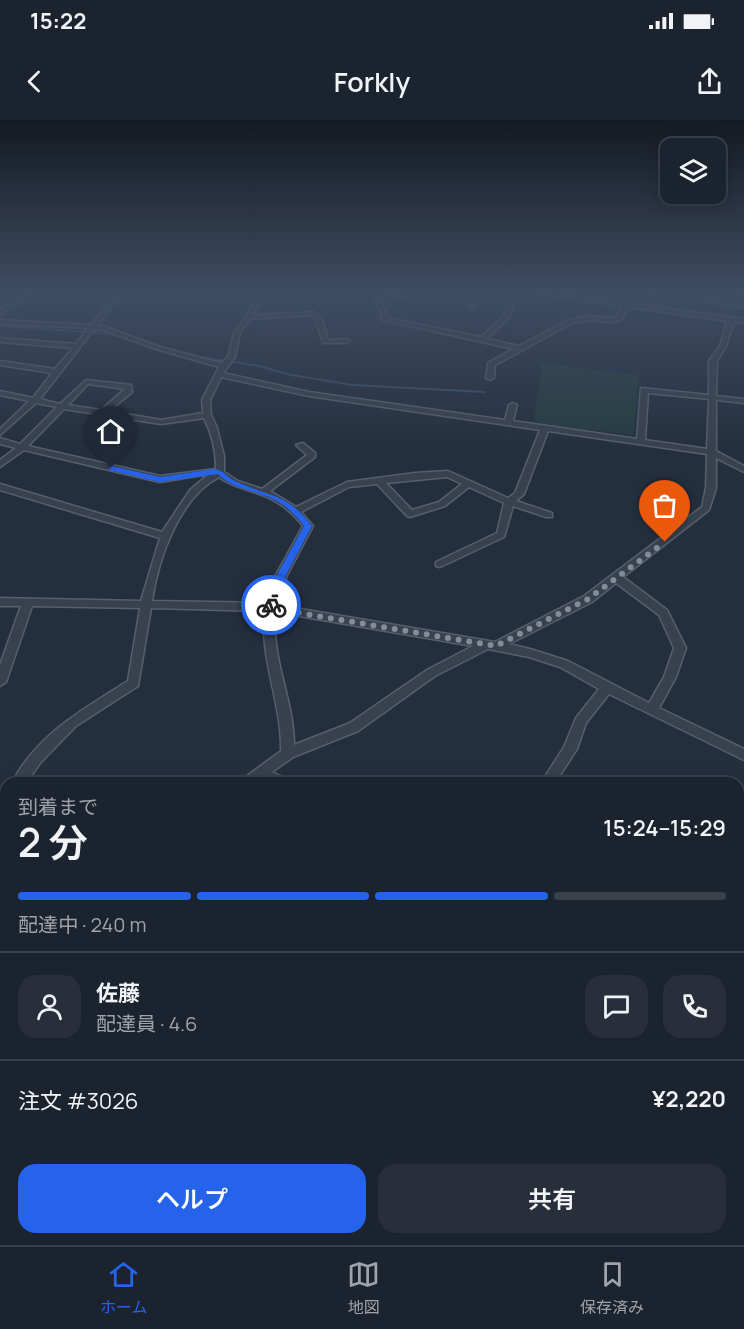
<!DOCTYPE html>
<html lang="ja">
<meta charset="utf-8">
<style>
:root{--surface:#1b232e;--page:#282f3a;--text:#f1f3f6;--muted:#a0a4aa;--line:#39404a;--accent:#2563eb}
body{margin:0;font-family:Manrope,"Noto Sans JP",sans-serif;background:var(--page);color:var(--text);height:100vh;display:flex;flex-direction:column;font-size:22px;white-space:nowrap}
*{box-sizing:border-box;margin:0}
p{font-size:20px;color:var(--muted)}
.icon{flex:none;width:33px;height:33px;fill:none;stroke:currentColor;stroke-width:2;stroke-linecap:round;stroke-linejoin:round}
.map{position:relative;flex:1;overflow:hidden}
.details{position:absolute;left:0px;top:657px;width:744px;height:468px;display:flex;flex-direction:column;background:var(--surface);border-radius:18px 18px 0 0;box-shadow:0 3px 15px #0003,0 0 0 2px var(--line)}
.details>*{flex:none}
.fabs{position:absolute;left:660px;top:18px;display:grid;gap:12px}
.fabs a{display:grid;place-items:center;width:66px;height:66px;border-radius:12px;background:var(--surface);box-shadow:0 3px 15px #0003,0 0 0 2px var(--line);font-size:30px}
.pin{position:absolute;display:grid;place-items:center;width:51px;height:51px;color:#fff;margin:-62px -26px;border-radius:50% 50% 50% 0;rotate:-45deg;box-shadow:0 0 6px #0007}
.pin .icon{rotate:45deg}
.courier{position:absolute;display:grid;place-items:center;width:60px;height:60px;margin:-30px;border:4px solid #2563eb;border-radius:50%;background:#fff;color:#222;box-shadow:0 2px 8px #0007}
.headline em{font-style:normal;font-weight:600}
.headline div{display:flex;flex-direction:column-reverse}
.headline{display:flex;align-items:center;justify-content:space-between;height:102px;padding:0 18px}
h1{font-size:39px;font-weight:600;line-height:45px}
.bar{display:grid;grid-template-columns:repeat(4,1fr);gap:9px 6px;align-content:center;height:72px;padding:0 18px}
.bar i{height:8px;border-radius:4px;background:var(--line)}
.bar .selected{background:var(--accent)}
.bar p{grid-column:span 4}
.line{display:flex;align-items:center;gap:15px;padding:0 18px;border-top:2px solid var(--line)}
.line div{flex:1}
.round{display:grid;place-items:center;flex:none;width:63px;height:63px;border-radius:18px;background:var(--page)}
.cta{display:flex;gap:12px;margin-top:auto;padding:12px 18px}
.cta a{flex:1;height:69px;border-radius:18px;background:var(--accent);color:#fff;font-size:24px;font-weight:600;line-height:69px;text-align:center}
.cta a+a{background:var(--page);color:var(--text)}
.status{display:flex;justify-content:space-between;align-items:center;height:42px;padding:0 30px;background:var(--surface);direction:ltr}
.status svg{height:16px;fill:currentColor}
header{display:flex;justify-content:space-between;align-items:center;height:78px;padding:0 18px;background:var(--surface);font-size:27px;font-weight:600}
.tab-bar{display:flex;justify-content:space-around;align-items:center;height:84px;border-top:2px solid var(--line);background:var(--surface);font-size:16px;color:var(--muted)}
.tab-bar a{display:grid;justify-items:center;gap:3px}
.tab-bar .selected{color:var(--accent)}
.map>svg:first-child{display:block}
.green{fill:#263c3f}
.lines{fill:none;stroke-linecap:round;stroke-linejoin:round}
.stream{stroke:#394c67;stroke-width:2}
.minor-casing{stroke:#565f6c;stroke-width:3}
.minor{fill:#38414e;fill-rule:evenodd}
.route{fill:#2563eb}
.done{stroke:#828b98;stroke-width:6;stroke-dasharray:0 10.8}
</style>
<div class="status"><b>15:22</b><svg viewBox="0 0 49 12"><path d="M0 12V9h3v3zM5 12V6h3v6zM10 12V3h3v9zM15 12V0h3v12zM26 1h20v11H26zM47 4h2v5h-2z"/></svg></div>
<header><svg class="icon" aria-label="back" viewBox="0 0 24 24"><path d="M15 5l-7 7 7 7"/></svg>Forkly<svg class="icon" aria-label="share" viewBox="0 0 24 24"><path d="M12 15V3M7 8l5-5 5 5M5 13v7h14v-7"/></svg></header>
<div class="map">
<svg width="744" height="1125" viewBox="0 0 744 1125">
<rect width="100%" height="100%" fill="#242f3e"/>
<g class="green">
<polygon points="540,243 639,255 634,315 539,304 534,300 541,252"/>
<polygon points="262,1119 594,1119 595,1125 263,1125"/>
</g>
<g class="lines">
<g class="stream">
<polyline points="0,206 116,214"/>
<polyline points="192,236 259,246 291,255 353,265 485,272"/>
</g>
<defs>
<g id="minor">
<polygon points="31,173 39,173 0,194 0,189"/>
<path d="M116 173H122L97 205 106 207 160 227 221 243 228 237 234 213 250 190 256 173H262L253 195 315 192 322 199 328 220 347 219 350 221 347 223H323L316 200 311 195 250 199 240 213 235 237 223 253 309 272 505 300 509 285 513 283 517 285 513 301 637 319 641 268 709 275V241L720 226 727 201 628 187 621 200 615 202 589 200 572 203 497 244 495 245 494 258 490 260 486 258 488 243 513 229 383 200 380 190 373 178 409 173 410 176 407 178 380 180 388 198 481 217 503 197 512 173H518L509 198 487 219 519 226 568 200 589 196 616 198 622 186 533 173H552L656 187 649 173H655L663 188 744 199V203L734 202 726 226 717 241 716 276 744 279V283L716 280V331L744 346V352L716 338V368L709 390 623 457 667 490 686 528 676 557 659 588 744 629V640L609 574 586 603 577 629 555 663H541L564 627 576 598 599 569 560 547 529 537 488 529 435 556 358 611 293 637 272 652 287 659 289 663H269L262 660 258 663H241L243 659 281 631C282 583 259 538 265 491L151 488 138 566 76 606 41 642 26 663H12C36 615 85 588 128 561L140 488 32 486 6 562 0 566V545L21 486H0V478L141 481 160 418 0 370V364L162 412 190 370 209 354 160 362 24 330 0 347V340L16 328 0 324V318L20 324 57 287 36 283 0 315V309L29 281 0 275V271L33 278 52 253 0 245V241L55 249 73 228 0 222V218L76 224 88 208 0 204V200L91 205ZM94 209 103 210 156 229 219 247 202 280 203 293 161 300 109 291 132 272 131 265 86 260 60 284 40 279ZM221 257 309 276 540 310 515 373 508 378 448 351 415 353 347 362 296 387 270 371 315 337V333L303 323 296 325 307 335 262 369 238 361 224 352V336L217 308 211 295 210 280ZM88 264 125 269 101 290 68 285ZM648 273 709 279 707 329 645 320ZM64 289 161 304 204 298C212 314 216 331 216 349L160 356 28 326ZM548 311 707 334 706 368 702 387 584 476 495 522 277 485 287 455 313 406 301 392 349 367 377 364 407 396 410 397 445 386 469 367 504 383 497 413 436 442V446L440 447 504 417 513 386 546 397H552V393L516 381 524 374ZM219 357C232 367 247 369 262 375 279 381 292 392 303 406L276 455 266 483 152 481C158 439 179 378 219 357ZM447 357 462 364 439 382 412 390 386 363ZM616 463 659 495 674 528 664 557 649 583 568 541 530 529 509 524 592 482ZM276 492 473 526 427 550 350 603 294 625C294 579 270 538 276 492Z"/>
<polygon points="469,173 475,173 475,187 470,186"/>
<polygon points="737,173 744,173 744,176 738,174"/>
<polygon points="696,176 744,184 744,188 694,179"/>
<polygon points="6,676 6,693 0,696 0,679"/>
<polygon points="0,816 6,817 6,833 0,832"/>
<polygon points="744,888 744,906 738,907 738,889"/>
<polygon points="235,1119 255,1119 256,1125 236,1125"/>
</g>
</defs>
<use href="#minor" class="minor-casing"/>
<use href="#minor" class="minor"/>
</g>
<linearGradient id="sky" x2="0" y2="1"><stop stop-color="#141a22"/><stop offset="0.52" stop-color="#3f4d63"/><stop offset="1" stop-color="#3f4d63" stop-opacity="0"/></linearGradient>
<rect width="744" height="331" fill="url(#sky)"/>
<path class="route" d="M111 346 160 357 215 349C224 351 227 357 235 361 269 377 287 373 312 406L287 453 274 487 266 485 278 453 304 406C296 396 287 386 275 380 256 370 234 370 218 354L160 362 109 350Z"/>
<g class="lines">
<polyline class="done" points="271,485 270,488 496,526 588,479 665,422"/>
</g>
</svg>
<div class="fabs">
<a><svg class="icon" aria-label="layers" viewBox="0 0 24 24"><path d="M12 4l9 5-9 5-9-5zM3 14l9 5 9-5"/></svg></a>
</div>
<div class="pin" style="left:665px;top:422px;background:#ea580c"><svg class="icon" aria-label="bag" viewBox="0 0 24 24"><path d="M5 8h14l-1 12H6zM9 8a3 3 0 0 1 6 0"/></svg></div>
<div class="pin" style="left:111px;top:348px;background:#1f2937"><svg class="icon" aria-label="home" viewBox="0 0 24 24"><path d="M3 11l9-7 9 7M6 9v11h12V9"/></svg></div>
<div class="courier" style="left:271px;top:485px"><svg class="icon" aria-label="bike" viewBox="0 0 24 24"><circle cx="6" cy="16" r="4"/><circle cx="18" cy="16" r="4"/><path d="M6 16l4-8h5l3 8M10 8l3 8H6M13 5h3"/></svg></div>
<section class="details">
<div class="headline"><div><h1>2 分</h1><p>到着まで</p></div><em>15:24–15:29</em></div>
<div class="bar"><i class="selected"></i><i class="selected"></i><i class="selected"></i><i></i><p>配達中 · 240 m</p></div>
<div class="line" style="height:108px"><a class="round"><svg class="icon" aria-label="person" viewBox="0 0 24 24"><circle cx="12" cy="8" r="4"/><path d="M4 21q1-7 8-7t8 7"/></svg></a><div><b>佐藤</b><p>配達員 · 4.6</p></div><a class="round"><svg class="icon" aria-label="chat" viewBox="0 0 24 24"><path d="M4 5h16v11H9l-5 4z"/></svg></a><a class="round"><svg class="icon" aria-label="phone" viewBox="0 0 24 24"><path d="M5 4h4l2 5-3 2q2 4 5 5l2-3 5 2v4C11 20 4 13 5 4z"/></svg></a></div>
<div class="line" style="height:78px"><div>注文 #3026</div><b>¥2,220</b></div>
<div class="cta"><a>ヘルプ</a><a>共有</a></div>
</section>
</div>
<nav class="tab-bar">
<a class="selected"><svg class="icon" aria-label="home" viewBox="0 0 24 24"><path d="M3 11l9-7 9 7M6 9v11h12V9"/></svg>ホーム</a>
<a><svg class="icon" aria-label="map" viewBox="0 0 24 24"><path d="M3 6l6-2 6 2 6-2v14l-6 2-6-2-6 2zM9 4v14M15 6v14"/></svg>地図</a>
<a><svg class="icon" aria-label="saved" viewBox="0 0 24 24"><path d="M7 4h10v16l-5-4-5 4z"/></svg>保存済み</a>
</nav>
